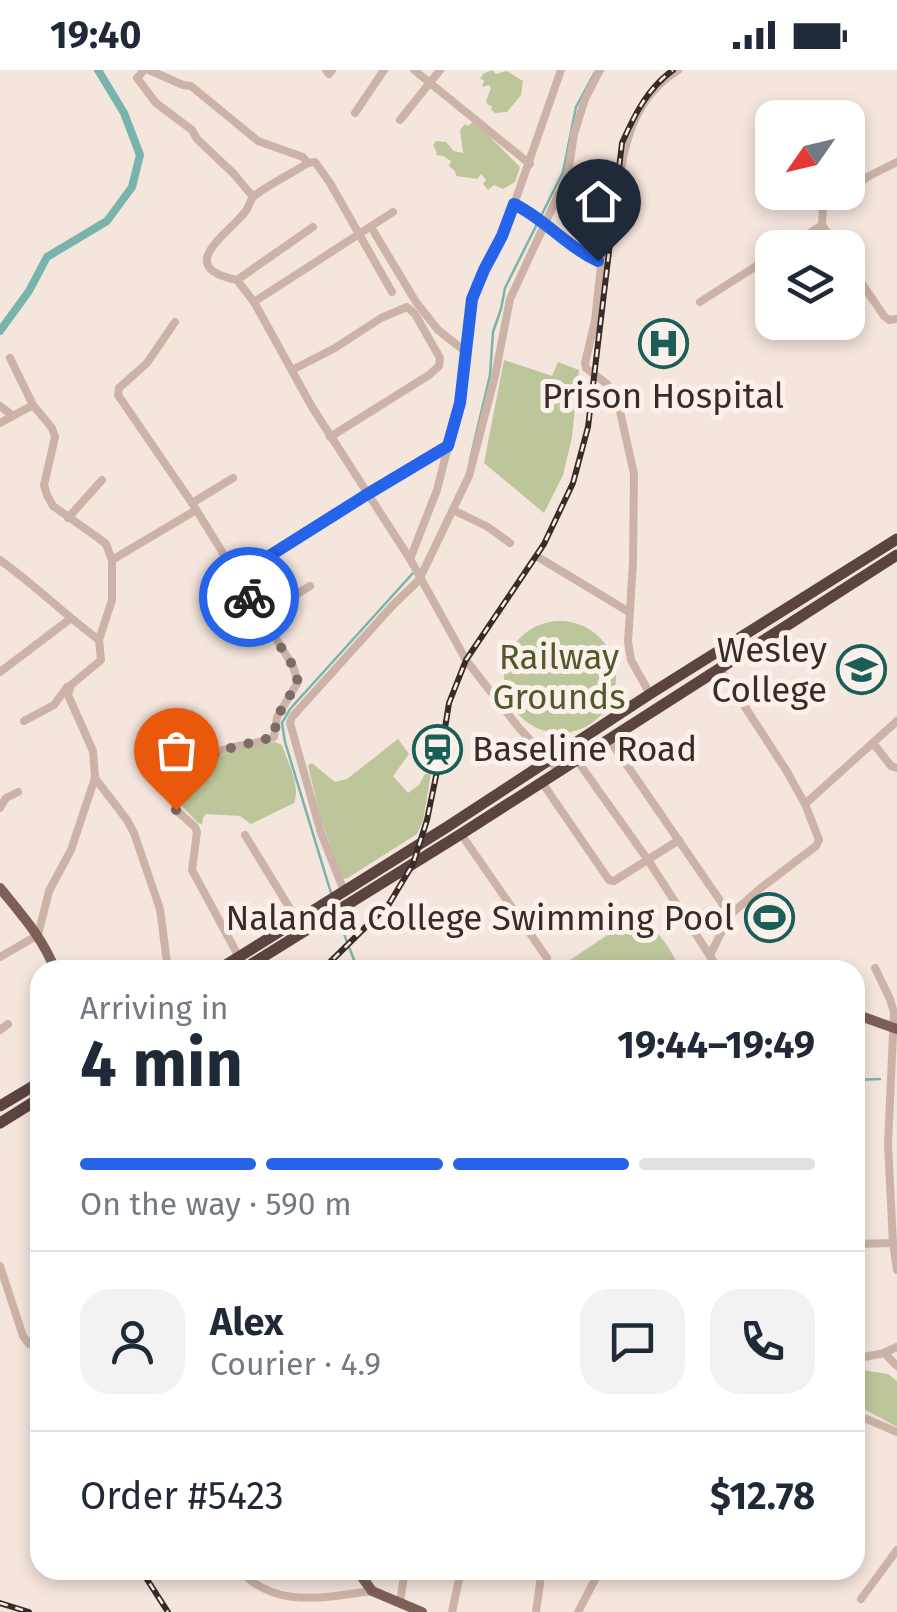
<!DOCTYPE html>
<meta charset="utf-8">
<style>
:root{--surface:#fff;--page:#f2f2f3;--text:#1f2937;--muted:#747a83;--line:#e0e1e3;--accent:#2563eb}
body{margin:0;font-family:"Fira Sans",sans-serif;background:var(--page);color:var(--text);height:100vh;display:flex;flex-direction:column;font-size:38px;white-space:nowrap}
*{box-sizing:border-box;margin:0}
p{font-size:32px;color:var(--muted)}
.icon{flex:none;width:55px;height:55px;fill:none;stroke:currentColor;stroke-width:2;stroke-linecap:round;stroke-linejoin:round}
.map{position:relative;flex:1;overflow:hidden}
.drawer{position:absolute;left:30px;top:890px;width:835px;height:620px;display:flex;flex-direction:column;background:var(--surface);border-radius:30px;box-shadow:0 5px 15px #0003}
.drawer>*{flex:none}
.needle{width:65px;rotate:236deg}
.buttons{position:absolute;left:755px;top:30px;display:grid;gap:20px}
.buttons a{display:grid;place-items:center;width:110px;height:110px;border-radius:20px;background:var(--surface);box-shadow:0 5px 15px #0003;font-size:50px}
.pin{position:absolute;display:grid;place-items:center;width:85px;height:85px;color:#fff;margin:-102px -42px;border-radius:50% 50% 50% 0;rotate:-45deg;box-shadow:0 0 10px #0007}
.pin .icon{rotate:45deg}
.courier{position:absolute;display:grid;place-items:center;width:100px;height:100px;margin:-50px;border:8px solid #2563eb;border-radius:50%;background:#fff;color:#222;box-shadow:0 2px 12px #0007}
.headline em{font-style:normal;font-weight:700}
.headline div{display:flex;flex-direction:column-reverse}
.headline{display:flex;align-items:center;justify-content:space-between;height:170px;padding:0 50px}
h1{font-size:65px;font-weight:700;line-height:75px}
.bar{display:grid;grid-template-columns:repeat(4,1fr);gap:15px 10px;align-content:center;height:120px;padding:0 50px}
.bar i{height:12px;border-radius:8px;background:var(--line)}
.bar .active{background:var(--accent)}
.bar p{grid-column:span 4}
.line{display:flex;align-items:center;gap:25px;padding:0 50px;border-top:2px solid var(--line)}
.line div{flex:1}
.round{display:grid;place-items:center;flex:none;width:105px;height:105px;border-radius:30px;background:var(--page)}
.status{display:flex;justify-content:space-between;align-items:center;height:70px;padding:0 50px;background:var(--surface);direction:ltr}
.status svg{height:28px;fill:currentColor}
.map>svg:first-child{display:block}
.green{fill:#bdc59b}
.water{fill:#79b4ac}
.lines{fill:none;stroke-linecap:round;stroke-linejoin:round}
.stream{stroke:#79b4ac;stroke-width:2.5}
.canal{stroke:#79b4ac;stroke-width:8}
.minor{stroke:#cdb3a7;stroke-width:8}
.major{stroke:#7d5f58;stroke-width:10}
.highway{stroke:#5b433f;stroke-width:11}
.rail-casing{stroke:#392b28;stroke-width:6}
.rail{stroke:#fbf0ea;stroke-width:2.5;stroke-dasharray:8;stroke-linecap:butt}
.done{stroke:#7a6c67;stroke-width:10;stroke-dasharray:0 18}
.route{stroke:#2563eb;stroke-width:12}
.labels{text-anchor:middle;stroke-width:10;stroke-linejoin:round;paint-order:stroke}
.poi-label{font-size:35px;fill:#392b28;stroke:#fbf0ea;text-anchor:end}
.park-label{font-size:35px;fill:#505a2a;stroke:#fbf0ea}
</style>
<div class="status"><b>19:40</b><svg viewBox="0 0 49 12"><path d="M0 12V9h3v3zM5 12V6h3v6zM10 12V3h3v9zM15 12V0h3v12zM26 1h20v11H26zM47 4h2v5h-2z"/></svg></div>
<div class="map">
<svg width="897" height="1542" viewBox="0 0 897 1542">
<rect width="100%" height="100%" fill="#f4e5dd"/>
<g class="green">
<polygon points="492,0 496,4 507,1 523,11 521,25 507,42 495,43 491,39 492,36 488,35 486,31 491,18 489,15 482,17 484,10 480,9 483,4"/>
<polygon points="474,51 520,97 515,112 503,119 494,115 488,120 483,114 486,110 481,104 477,109 456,106 455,101 449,96 451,91 443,86 436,85 437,83 433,75 436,71 446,72 454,81 463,83 460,60 465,54 468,56"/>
<polygon points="504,290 552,306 558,292 579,300 572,367 563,405 544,443 484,393"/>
<circle cx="560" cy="607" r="56"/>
<polygon points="398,669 409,684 393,706 408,723 419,715 425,704 431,703 423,751 417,764 346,809 342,808 320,747 308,695 312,693 335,712 347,709"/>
<path d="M275 672 282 675C288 693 301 716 294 733L251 754 240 746 206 744 203 748 202 754 198 753 177 731C198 684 229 681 275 672Z"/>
<path d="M630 850C658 852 668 878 682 900H555Z"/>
<polygon points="861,1300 888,1304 897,1311 897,1357 855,1334 855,1302"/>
</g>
<polygon class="water" points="768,830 786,854 770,867 751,842"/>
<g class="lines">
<g class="stream">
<polyline points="470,390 490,305 493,262 501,239 505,218 563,102 576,37 595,2"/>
<polyline points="331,823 285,672 282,653 290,639 413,503"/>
<polyline points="337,845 347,872"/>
<polyline points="349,877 358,900"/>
<polyline points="855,1010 880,1009"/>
</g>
<polyline class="canal" points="0,261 29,221 47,187 107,151 132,117 140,85 124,43 98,0"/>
<g class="minor">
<polyline points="144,0 137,8 156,33 192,60 197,69 234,104 253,127"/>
<polyline points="149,0 183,15 191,16 258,71 303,87 308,93"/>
<polyline points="326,0 329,4 332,0"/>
<polyline points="414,0 530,94"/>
<polyline points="355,43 384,0"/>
<polyline points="400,50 440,0"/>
<polyline points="848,121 869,106 897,92"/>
<polyline points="514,134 529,141 601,195 595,251 585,293 586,298 607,314 619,337 634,404 633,492 628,572 631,590 650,624"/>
<polyline points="393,142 254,232 312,337 410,489 466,590 519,658 558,700"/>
<polyline points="822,155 837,178"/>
<polyline points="371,157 416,232 438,260 466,282"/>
<polyline points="787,178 822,155 823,133 845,122"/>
<path d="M600 192C606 172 611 152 615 130 625 78 629 31 678 0"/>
<polyline points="848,193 884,246 889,250 897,249"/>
<polyline points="237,210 313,157"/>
<path d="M254 232 237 210C174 197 226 166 246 141 249 136 250 131 253 127 261 119 297 100 308 93L315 92 330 113 392 222"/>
<polyline points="700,232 772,186"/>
<path d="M175 252 147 293 119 318 118 325 192 433 293 596 298 612 277 647 274 667C257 675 237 674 220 681 200 689 170 718 176 740L195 757 197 762 192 800 239 887"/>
<polyline points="292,300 335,278 381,248 407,237 415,244 440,288 439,296 429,305 330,367"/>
<polyline points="0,336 13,346"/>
<polyline points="0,353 33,335"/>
<polyline points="192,433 233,408"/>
<polyline points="453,440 488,457 510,473"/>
<polyline points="68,448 102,410"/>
<polyline points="538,487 629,542"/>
<polyline points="410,489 437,420 459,333 473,229 484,200 503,166 561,0"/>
<path d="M0 490C35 515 65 545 99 570"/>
<polyline points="112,490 196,440"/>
<polyline points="236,507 366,425 449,376"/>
<polyline points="261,546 310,516"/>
<polyline points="0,602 70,549"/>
<polyline points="24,651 54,635 67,617"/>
<polyline points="609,669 730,845"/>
<polyline points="873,673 891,696 897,698"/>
<polyline points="576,689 648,790 719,900"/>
<polyline points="95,708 127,750 134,763 160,839 168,900"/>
<polyline points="541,711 609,810 614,811 679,770"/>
<polyline points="805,734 897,651"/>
<polyline points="0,738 6,728 18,722"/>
<polyline points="461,764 547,888"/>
<polyline points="245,765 297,850"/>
<polyline points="344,821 321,763 290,653 292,647 393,535 419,510 469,406 495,306 510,229 568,104 574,64 585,29 600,0"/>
<polyline points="710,885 730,845 762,817 816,776 819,770 805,734 786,700 719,597"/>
<polyline points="0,887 38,865 49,821 71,780 95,708 93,681 68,625 71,615 101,590 99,570 112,530 112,490 106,474 97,467 53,436 47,425 44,415 55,367 52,358 33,335 10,288"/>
<polyline points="875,898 890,929 894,943 888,1074 893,1173 897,1200"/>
<polyline points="0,960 8,954"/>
<polyline points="855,1174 893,1173"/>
<polyline points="0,1196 23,1266 29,1274 40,1277"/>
<polyline points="884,1283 897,1296"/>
<polyline points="855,1289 884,1283 897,1277"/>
<polyline points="855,1344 897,1362"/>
<path d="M239 1500C277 1540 323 1527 372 1521"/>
<polyline points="165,1502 167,1500"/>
<polyline points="861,1529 897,1480"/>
<polyline points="400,1532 405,1500"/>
<polyline points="452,1542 461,1500"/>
<polyline points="536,1542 541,1506 539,1500"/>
<polyline points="578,1542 600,1500"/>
</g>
<g class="major">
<path d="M0 818C21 844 43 868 55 900"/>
<polyline points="855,944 897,959"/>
<polyline points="357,1500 372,1521 422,1542"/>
</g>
<g class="highway">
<polyline points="218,900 447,757 650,624 897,469"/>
<polyline points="242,900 461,764 897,485"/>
<polyline points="0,1036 40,1012"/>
<polyline points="0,1053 40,1028"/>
</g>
<defs>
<g id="rail">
<path d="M322 900 389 834 413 794 427 750 442 677 449 633 466 590 544 474 573 413 588 357 622 73C635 44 647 19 673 0"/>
<polyline points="141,1500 168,1542"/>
<polyline points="0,1533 29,1542"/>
</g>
</defs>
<use href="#rail" class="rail-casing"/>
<use href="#rail" class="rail"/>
</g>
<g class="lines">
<path class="done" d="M176 740C170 714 199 694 219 681L274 667 277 647 298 612 293 596 249 527"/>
<path class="route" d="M249 527 236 507 366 425 448 376 460 333 472 229 484 200 502 166 514 134C545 149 567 177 598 191"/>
</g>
<defs>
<symbol id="hospital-ring" viewBox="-11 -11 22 22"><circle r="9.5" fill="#fbf0ea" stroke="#1a5e58" stroke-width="1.5"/><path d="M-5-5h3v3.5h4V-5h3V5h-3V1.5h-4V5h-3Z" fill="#1a5e58"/></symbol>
<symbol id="school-ring" viewBox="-11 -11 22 22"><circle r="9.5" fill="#fbf0ea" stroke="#1a5e58" stroke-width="1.5"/><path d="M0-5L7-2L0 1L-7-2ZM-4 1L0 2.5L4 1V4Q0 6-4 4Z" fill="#1a5e58"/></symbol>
<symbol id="station-ring" viewBox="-11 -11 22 22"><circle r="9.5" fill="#fbf0ea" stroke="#1a5e58" stroke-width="1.5"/><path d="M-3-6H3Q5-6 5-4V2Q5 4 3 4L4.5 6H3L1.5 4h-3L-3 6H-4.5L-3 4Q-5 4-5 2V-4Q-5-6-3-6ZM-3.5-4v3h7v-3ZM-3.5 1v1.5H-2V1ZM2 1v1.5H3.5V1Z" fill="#1a5e58"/></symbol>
<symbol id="stadium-ring" viewBox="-11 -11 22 22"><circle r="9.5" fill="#fbf0ea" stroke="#1a5e58" stroke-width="1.5"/><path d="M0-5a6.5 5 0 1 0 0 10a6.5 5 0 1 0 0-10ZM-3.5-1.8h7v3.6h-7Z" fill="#1a5e58"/></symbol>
</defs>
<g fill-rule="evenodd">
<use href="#hospital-ring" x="636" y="246" width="55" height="55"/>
<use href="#school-ring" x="834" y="572" width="55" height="55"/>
<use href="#station-ring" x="410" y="652" width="55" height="55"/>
<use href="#stadium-ring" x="742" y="820" width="55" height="55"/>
</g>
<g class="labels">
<g class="poi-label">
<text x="663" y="338" text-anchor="middle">Prison Hospital</text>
<text x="827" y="592">Wesley<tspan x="827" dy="40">College</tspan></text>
<text x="472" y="691" text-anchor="start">Baseline Road</text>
<text x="734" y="860">Nalanda College Swimming Pool</text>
</g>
<g class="park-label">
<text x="559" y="599">Railway<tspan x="559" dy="40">Grounds</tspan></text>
</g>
</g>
</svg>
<div class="buttons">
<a><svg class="needle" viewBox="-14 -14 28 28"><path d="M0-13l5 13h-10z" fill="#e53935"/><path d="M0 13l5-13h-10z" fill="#747a83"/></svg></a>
<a><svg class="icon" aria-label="layers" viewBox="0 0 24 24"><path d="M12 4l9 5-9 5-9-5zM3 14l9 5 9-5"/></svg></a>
</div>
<div class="pin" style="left:176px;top:740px;background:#ea580c"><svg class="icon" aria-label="bag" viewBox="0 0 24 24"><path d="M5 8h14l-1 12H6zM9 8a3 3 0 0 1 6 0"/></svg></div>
<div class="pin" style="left:598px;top:191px;background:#1f2937"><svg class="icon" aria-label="home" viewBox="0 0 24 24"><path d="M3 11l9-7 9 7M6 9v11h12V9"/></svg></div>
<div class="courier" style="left:249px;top:527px"><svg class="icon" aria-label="bike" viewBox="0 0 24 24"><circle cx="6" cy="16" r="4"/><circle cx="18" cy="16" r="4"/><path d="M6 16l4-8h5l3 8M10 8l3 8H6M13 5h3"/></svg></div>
<section class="drawer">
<div class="headline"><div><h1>4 min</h1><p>Arriving in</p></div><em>19:44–19:49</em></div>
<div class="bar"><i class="active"></i><i class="active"></i><i class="active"></i><i></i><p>On the way · 590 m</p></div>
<div class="line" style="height:180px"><a class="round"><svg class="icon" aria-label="person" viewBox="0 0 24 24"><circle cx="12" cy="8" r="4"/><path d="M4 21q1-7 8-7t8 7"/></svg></a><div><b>Alex</b><p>Courier · 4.9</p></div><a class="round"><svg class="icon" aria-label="chat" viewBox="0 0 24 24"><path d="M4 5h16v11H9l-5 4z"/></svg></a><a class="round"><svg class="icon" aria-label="phone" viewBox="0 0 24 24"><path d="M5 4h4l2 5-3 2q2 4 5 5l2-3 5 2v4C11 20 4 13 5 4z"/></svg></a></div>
<div class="line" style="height:130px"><div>Order #5423</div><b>$12.78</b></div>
</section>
</div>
